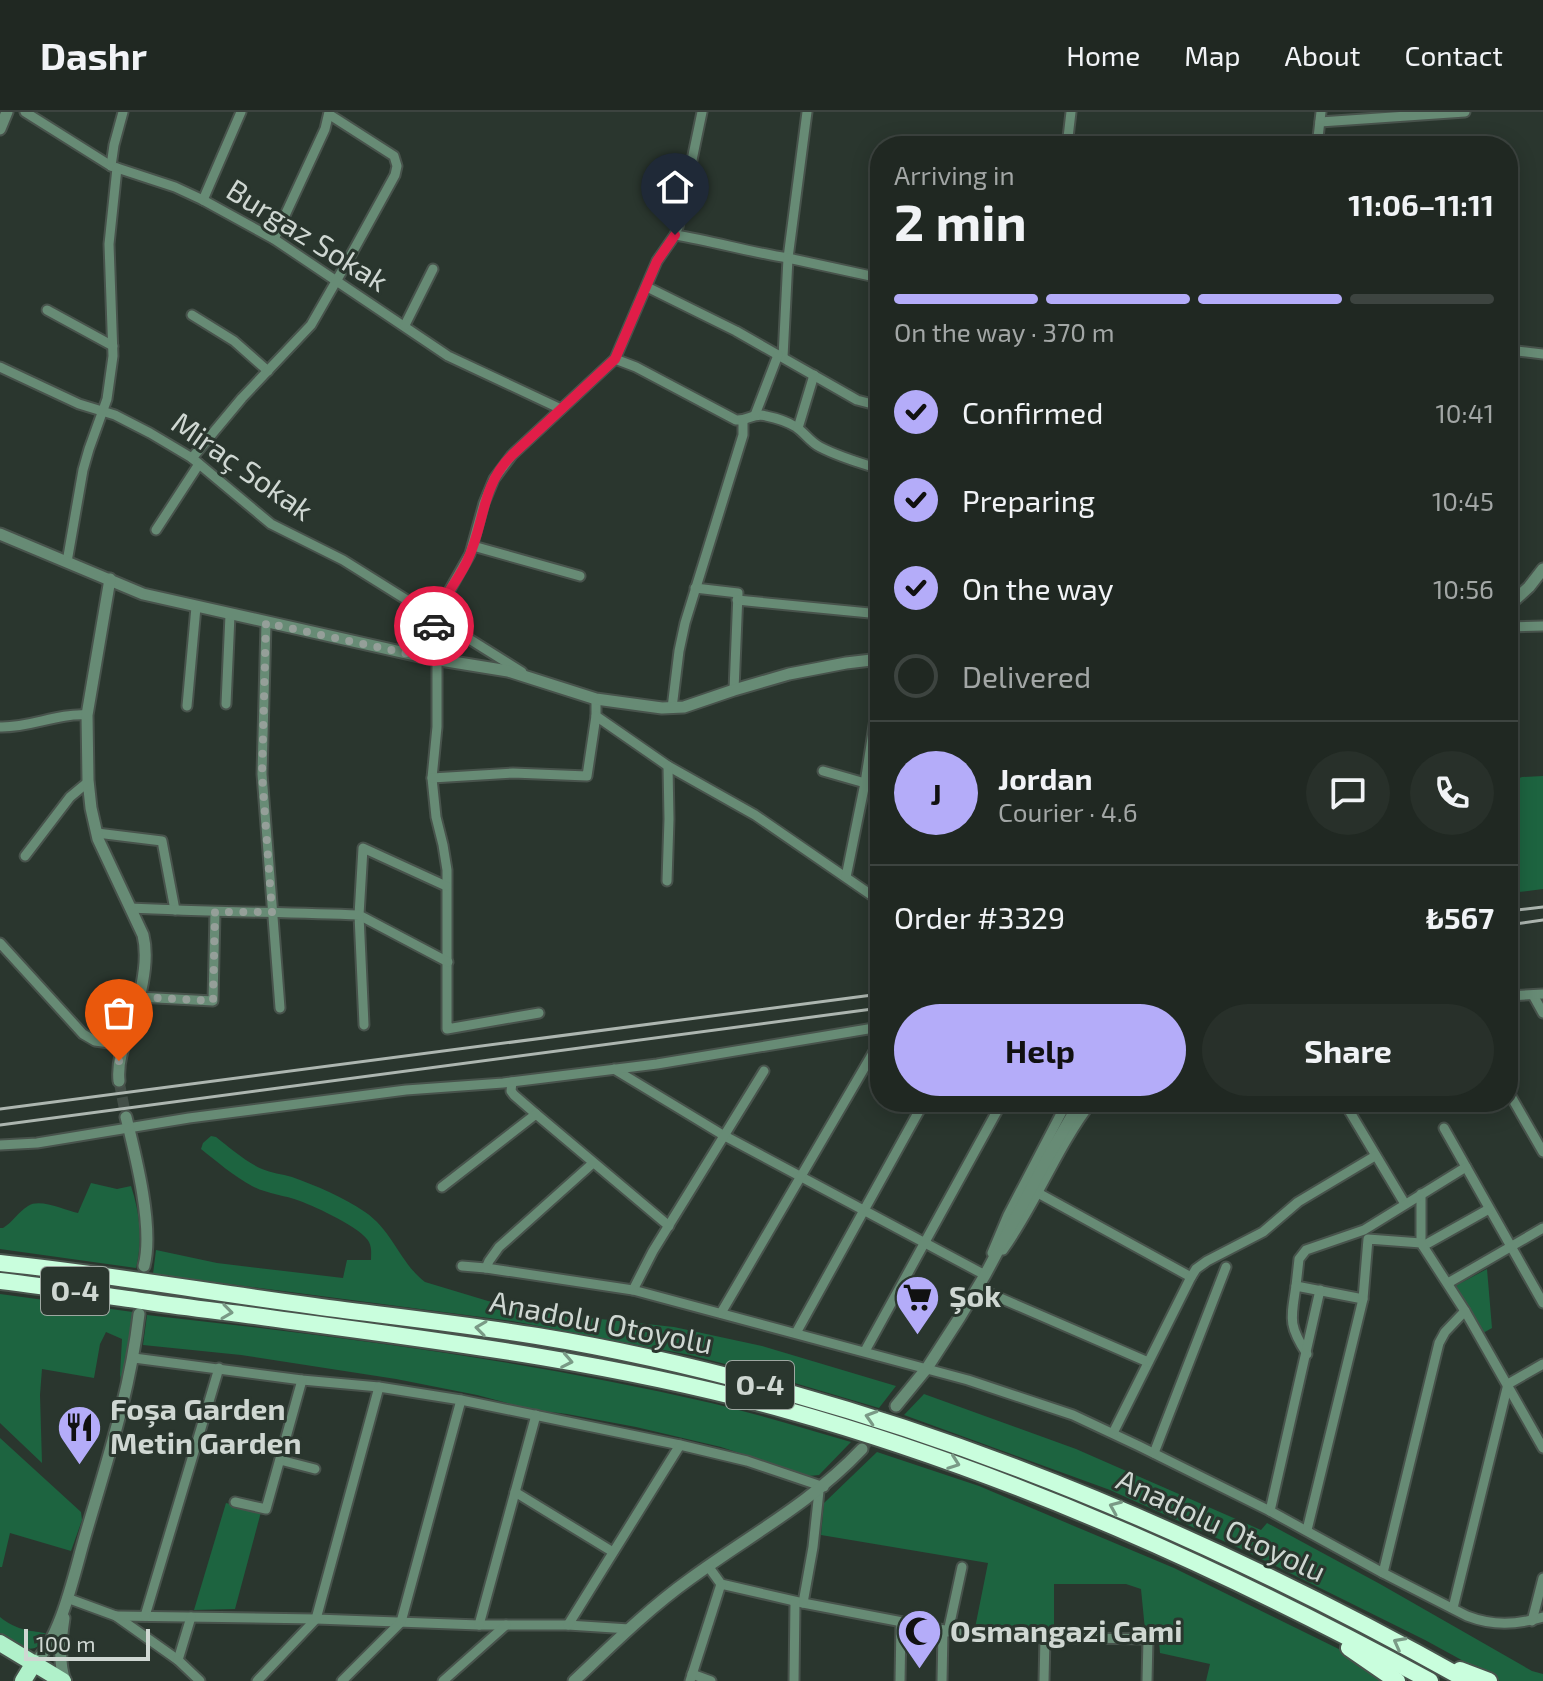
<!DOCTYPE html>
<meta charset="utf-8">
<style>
:root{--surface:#202822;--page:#28302a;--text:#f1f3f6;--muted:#a2a6a5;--line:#3d4440;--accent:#b4acf9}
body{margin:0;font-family:"Exo 2",sans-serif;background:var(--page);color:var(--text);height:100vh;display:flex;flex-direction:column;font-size:30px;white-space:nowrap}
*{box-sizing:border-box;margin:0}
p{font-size:26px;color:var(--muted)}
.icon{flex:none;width:44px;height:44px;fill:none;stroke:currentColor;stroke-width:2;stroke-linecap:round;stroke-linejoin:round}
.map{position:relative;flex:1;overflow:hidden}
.side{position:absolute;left:870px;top:24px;width:648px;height:976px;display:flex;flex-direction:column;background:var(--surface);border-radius:32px;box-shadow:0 4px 20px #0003,0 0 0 2px var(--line)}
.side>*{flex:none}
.scale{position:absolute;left:24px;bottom:20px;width:126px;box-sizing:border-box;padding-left:8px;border:4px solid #cfd7d2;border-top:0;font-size:22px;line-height:28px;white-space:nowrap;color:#cfd7d2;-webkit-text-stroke:6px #2a362e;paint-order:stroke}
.pin{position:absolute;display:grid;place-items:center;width:68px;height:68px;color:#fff;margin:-82px -34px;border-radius:50% 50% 50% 0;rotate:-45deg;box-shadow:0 0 8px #0007}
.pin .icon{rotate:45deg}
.courier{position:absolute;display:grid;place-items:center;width:80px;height:80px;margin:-40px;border:6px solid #e11d48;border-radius:50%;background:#fff;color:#222;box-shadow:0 2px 10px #0007}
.head em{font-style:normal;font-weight:700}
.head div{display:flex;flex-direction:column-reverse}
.head{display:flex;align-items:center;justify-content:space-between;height:136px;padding:0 24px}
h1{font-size:52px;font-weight:700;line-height:60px}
.bar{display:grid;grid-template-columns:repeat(4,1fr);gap:12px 8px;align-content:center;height:96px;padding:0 24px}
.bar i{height:10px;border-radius:6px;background:var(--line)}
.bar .on{background:var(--accent)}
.bar p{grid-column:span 4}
.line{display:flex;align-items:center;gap:20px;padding:0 24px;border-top:2px solid var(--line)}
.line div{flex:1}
.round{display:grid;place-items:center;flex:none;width:84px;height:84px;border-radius:42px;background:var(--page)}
ol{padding:0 24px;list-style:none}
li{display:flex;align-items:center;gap:24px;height:88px}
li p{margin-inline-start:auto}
li .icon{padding:8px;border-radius:50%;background:var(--accent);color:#111;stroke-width:4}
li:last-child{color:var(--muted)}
li i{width:44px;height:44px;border:4px solid var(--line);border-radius:50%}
.button{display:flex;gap:16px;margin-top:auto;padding:16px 24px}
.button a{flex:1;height:92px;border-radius:48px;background:var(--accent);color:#111;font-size:32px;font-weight:700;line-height:92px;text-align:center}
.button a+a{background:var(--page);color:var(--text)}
header{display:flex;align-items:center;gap:48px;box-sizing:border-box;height:112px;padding:0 40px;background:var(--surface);border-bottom:2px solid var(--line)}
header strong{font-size:38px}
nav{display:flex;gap:44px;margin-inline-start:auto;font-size:28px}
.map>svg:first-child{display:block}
.green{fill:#1d6440}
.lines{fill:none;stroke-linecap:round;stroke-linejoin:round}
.tertiary-tunnel{stroke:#434e47;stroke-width:11;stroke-dasharray:11 5.5;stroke-linecap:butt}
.minor-casing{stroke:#48534c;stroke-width:13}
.tertiary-casing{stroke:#48534c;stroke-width:15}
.trunk-casing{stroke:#48534c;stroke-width:20}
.motorway-casing{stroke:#48534c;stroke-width:20}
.minor{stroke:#678b75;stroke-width:9}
.tertiary{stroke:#678b75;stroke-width:11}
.trunk{stroke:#b0f1ca;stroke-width:16}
.motorway{stroke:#c9fedd;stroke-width:16}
.rail{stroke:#adb6b0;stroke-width:3}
.oneway{stroke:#7a9a86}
.done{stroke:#959f99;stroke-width:8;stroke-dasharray:0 14.4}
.route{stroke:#e11d48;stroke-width:10}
.labels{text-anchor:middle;stroke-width:6;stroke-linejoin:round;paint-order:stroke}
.shield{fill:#2a362e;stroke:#9ea7a1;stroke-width:2}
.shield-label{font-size:28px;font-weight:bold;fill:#cfd7d2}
.street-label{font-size:30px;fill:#cfd7d2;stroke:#2a362e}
.poi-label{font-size:30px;font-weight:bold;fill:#cfd7d2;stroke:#2a362e;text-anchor:start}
</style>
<header>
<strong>Dashr</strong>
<nav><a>Home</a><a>Map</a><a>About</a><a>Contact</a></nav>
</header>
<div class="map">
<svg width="1543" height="1569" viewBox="0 0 1543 1569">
<rect width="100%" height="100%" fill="#2a362e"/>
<g class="green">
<polygon points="1543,664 1543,777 1519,780 1508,700 1508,670 1522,665"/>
<path d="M211 1024 216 1025C230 1036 246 1050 262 1057 271 1061 282 1062 292 1065 317 1074 343 1085 365 1100 393 1119 400 1151 425 1170L488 1189 591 1206 674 1215 762 1234 896 1274 879 1296 764 1262 690 1243 512 1209 153 1162 156 1138 217 1151 343 1166 347 1148H371C371 1142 372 1136 369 1130 362 1116 316 1095 300 1089 284 1083 267 1082 252 1074 235 1065 216 1049 201 1037L203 1031Z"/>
<path d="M91 1071 117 1077 131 1074C140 1101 143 1129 136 1156L0 1137V1116H3C13 1110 18 1100 28 1094 40 1086 64 1098 78 1101Z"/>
<polygon points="1487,1157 1492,1216 1483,1221 1455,1174"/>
<polygon points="0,1182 133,1200 133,1225 122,1275 120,1263 122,1227 106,1220 100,1232 94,1266 42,1257 40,1283 42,1351 0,1311"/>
<path d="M147 1203C336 1224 525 1248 711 1291 758 1302 804 1317 851 1330L819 1363 809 1364 721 1335 636 1315 567 1302 534 1298 477 1283 396 1267 241 1243 143 1233Z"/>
<polygon points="924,1282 1076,1337 1261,1418 1267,1411 1380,1472 1532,1559 1543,1562 1543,1569 1500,1569 1425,1528 1241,1437 1110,1378 904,1303"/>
<polygon points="0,1326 81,1400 82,1408 71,1439 10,1421 2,1455 0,1455"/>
<polygon points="877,1340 979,1374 1174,1456 1353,1544 1388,1569 1206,1569 1210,1552 1160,1541 1158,1520 1145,1518 1141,1477 1126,1472 1054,1472 1054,1519 975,1516 988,1451 821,1423 824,1391"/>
<polygon points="226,1391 261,1400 235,1497 194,1498"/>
<path d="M0 1505C7 1511 17 1516 26 1518 33 1520 39 1519 47 1522 34 1549 19 1533 0 1521Z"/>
</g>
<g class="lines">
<g class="tertiary-tunnel">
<polyline points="119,969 126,1005"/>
<polyline points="862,1337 896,1294"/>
</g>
<defs>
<g id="minor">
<polyline points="25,0 111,54 175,75 203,88 274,127 448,244 561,297"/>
<polyline points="1320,10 1465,0"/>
<polyline points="1067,34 1071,0"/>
<polyline points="1317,34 1321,0"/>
<polyline points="111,54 114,33 123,0"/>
<polyline points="203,88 241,0"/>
<path d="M675 123C713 129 749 140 788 146L807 0"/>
<polyline points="274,127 325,17 329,0"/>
<polyline points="647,175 736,219 857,288 880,294"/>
<polyline points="47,198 113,234"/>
<polyline points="192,203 234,229 268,259"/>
<polyline points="405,213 433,157"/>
<polyline points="1508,238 1543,242"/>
<polyline points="783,245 788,146 880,166"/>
<path d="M615 247 636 255 736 308C748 309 754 300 766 304 776 306 788 310 796 315 805 321 810 330 820 335 839 345 860 351 880 357"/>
<polyline points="0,255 79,292 115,303 150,321 192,346 271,412 343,448 522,560"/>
<polyline points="755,303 778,243"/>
<polyline points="798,316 814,263"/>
<polyline points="192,346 242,286 311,213 346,152 395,63 397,54 394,44 330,3"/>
<polyline points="156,418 199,352"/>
<polyline points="473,434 580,464"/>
<polyline points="67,450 83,358 89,337 107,287 113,244 109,132 117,56"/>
<polyline points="695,476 738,481 734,578"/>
<polyline points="737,488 880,502"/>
<polyline points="266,511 262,662 280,896"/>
<polyline points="1508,515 1543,514"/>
<polyline points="428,546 439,497 470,442 484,391 494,367 512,343 615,247 657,149 675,123 678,115 702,0"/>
<polyline points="437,548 437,615 432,666 436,705 443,733 447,758 447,917 539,901"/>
<polyline points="596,587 596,604 668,654 755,703 880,789"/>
<polyline points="226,592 230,503"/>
<polyline points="187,594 196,495"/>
<polyline points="672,596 679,539 685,511 743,323 743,309"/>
<path d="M0 615C30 616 57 601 87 603"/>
<polyline points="823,659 865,671"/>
<polyline points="432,666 513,661 587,664 596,604"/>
<polyline points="97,721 162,729 175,798"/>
<polyline points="25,744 70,685 88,670"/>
<polyline points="846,765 865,671 880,575"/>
<polyline points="667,769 669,707 668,654"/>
<polyline points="446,774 363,736 359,803 448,850"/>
<path d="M130 796C207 800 283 800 359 803L364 913"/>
<polyline points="0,831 83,922 95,929 124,933"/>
<polyline points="1533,883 1543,901"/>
<polyline points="1508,884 1543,882"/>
<polyline points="138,885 213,889 215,800"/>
<polyline points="614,957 723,1023 985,1163"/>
<path d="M764 959 653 1139 633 1178 968 1268 1073 1303 1139 1334 1270 1399 1383 1461 1467 1504C1493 1514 1516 1513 1543 1505"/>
<polyline points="512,970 511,979 514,983 536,1002"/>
<polyline points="1508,979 1543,1040"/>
<polyline points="1344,990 1405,1092"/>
<polyline points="1444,1016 1543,1191"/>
<polyline points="0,1033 37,1031 189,1006 406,978 503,971 657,952 880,915"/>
<polyline points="593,1051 499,1135 489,1149 486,1156 633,1178"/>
<polyline points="442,1075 536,1002 669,1114"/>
<polyline points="1038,1081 1191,1165 1113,1321"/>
<polyline points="1421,1082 1421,1131"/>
<polyline points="1423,1134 1489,1097"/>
<path d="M1003 1138C1037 1091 1057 1035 1092 990"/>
<polyline points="992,1141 1008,1103 1067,990"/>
<polyline points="462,1154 486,1156"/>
<polyline points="1191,1165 1196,1157 1207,1149 1263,1120 1298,1090 1375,1044"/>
<polyline points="1448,1171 1543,1116"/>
<polyline points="1296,1174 1299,1147 1306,1138 1364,1118 1466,1055"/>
<polyline points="977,1176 1148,1250"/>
<polyline points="721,1201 880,929"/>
<polyline points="796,1221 924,990"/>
<polyline points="865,1239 1002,990"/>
<path d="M1307 1242C1288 1213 1291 1207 1296 1174L1363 1187"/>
<polyline points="134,1246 302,1268 379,1275 461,1288 680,1333 747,1349 824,1375"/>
<polyline points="1154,1341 1226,1155"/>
<polyline points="280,1348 315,1357"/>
<polyline points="515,1380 613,1440"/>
<polyline points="235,1390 266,1397 302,1268"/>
<polyline points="1270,1399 1320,1178"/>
<polyline points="1307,1418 1363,1187 1368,1127 1421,1131 1465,1199 1543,1336"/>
<polyline points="708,1454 721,1472 803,1491 960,1521 1020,1525 1148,1527 1147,1569"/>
<polyline points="1383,1461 1439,1231 1445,1220 1465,1199"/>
<polyline points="67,1486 116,1504 178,1548 200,1569"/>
<polyline points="803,1491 813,1435 819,1379"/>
<polyline points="1453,1496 1508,1272 1543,1252"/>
<polyline points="116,1504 316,1507 479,1513 568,1513 629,1517"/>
<polyline points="145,1504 219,1256"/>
<polyline points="1532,1509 1543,1466"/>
<polyline points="479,1513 536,1303"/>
<polyline points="568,1513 680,1333"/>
<polyline points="948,1520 962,1455"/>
<polyline points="178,1548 191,1505"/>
<polyline points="692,1562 711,1569"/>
<polyline points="257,1569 316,1507 379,1275"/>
<polyline points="342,1569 401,1510 461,1288"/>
<polyline points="443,1569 506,1513"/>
<polyline points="690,1569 721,1472"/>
<polyline points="794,1569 795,1490"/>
<polyline points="900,1569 901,1511"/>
<polyline points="942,1569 943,1519"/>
<polyline points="1044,1569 1045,1525"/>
</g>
<g id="tertiary">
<polyline points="0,17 7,0"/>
<polyline points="0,422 143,482 428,546 508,559 596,587 662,596 684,595 734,578 789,562 846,551 880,547"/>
<path d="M110 467 87 603 88 668 91 696 98 727 143 823C150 851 140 886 131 912 124 931 117 949 119 969"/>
<polyline points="1508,494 1529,475 1543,457"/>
<path d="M126 1005C136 1045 154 1116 144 1154"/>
<polyline points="896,1294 927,1256 960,1205 985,1163 1048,1045 1080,990"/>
<path d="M64 1506C61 1527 58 1549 65 1569"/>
<path d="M34 1551C60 1528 74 1463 84 1428 106 1352 130 1281 139 1202"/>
<path d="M574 1569C611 1534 648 1497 690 1467 750 1423 810 1392 862 1337"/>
</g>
<g id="trunk">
<polyline points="0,1531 63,1569"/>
<polyline points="23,1569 34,1551"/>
</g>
<g id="motorway">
<path d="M0 1151C105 1162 209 1180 314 1194 388 1204 463 1212 537 1224 623 1238 709 1258 793 1282 1029 1348 1254 1449 1468 1569"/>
<path d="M0 1169C50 1175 99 1183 149 1190 196 1197 244 1202 291 1209 458 1231 624 1253 786 1298 1012 1361 1225 1458 1430 1569"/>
<polyline points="1349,1536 1397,1569"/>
<polyline points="1460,1558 1489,1569"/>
</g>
</defs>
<use href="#minor" class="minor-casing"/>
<use href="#tertiary" class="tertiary-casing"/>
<use href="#trunk" class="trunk-casing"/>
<use href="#motorway" class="motorway-casing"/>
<use href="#minor" class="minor"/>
<use href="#tertiary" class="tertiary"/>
<use href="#trunk" class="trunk"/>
<use href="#motorway" class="motorway"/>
<g class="rail">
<polyline points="1508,799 1543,795"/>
<polyline points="1508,813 1543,808"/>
<polyline points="0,997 880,882"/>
<polyline points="0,1013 880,896"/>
</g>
</g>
<defs><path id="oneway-chevron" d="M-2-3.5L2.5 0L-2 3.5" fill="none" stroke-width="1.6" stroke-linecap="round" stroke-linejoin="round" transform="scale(2)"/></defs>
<g class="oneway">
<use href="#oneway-chevron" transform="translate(227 1200) rotate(8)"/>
<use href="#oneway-chevron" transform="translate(481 1216) rotate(-172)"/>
<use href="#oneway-chevron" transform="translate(567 1249) rotate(11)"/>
<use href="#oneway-chevron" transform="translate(871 1305) rotate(-163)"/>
<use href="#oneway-chevron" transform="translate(954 1351) rotate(20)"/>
<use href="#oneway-chevron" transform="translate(1115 1395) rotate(-157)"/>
<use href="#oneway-chevron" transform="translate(1399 1531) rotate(-152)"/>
</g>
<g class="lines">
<polyline class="done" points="119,949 138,885 213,889 215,800 272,800 262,662 266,511 428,546 434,514"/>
<path class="route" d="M434 514C439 488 458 470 468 447 485 410 481 374 512 343L615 247 657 149 675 123"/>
</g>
<defs>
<symbol id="supermarket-pin" viewBox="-11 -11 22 30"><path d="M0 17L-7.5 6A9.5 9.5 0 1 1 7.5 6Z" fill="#b4acf9" stroke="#2a362e"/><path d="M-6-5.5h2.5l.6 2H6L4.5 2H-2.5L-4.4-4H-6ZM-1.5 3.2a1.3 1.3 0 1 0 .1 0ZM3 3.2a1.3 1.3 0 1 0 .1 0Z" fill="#111"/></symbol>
<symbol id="restaurant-pin" viewBox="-11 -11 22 30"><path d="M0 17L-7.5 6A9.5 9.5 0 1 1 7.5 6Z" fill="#b4acf9" stroke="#2a362e"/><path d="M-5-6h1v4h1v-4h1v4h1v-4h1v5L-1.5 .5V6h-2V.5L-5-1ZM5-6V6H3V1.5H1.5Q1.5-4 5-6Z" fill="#111"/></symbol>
<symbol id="mosque-pin" viewBox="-11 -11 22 30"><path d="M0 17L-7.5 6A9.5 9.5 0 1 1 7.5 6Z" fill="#b4acf9" stroke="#2a362e"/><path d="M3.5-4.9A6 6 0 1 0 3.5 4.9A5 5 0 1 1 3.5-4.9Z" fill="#111"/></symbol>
</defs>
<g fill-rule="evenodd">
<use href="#supermarket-pin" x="892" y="1160" width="51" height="69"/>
<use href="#restaurant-pin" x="54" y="1290" width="51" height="69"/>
<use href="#mosque-pin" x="894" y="1494" width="51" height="69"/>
</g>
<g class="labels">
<g class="shield">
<rect x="41" y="1155" width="68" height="48" rx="6"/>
<rect x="726" y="1249" width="68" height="48" rx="6"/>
</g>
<g class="shield-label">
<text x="75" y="1189">O-4</text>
<text x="760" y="1283">O-4</text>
</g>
<g class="street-label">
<text transform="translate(307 124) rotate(32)" y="10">Burgaz Sokak</text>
<text transform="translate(242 355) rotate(35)" y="10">Miraç Sokak</text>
<text transform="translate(601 1211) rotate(11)" y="10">Anadolu Otoyolu</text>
<text transform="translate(1221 1414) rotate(25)" y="10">Anadolu Otoyolu</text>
</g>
<g class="poi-label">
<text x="949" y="1195">Şok</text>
<text x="110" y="1308">Foşa Garden<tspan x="110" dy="34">Metin Garden</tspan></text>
<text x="950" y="1530">Osmangazi Cami</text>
</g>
</g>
</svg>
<div class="scale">100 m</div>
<div class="pin" style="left:119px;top:949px;background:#ea580c"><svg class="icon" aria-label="bag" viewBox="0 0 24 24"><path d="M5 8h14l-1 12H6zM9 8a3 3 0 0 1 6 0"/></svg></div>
<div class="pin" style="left:675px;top:123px;background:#1f2937"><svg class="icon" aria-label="home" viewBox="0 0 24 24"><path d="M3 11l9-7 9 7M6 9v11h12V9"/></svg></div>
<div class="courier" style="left:434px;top:514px"><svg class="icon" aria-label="car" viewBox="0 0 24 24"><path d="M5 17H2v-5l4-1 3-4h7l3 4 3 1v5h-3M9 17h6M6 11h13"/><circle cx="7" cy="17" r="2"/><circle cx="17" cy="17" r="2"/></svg></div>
<section class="side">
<div class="head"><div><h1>2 min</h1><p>Arriving in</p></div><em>11:06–11:11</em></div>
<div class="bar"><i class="on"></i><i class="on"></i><i class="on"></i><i></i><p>On the way · 370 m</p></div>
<ol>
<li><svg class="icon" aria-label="check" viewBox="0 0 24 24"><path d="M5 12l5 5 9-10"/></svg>Confirmed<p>10:41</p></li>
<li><svg class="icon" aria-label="check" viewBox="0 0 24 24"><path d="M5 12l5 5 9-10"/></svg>Preparing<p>10:45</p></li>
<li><svg class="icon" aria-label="check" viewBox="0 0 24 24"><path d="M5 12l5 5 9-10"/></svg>On the way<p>10:56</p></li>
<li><i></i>Delivered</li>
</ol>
<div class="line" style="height:144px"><b class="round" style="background:var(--accent);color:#111">J</b><div><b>Jordan</b><p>Courier · 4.6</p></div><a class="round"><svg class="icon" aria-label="chat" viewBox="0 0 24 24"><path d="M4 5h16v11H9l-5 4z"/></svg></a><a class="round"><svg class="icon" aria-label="phone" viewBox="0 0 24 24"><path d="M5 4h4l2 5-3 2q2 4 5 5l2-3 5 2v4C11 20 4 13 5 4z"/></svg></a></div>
<div class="line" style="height:104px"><div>Order #3329</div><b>₺567</b></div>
<div class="button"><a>Help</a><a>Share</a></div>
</section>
</div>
